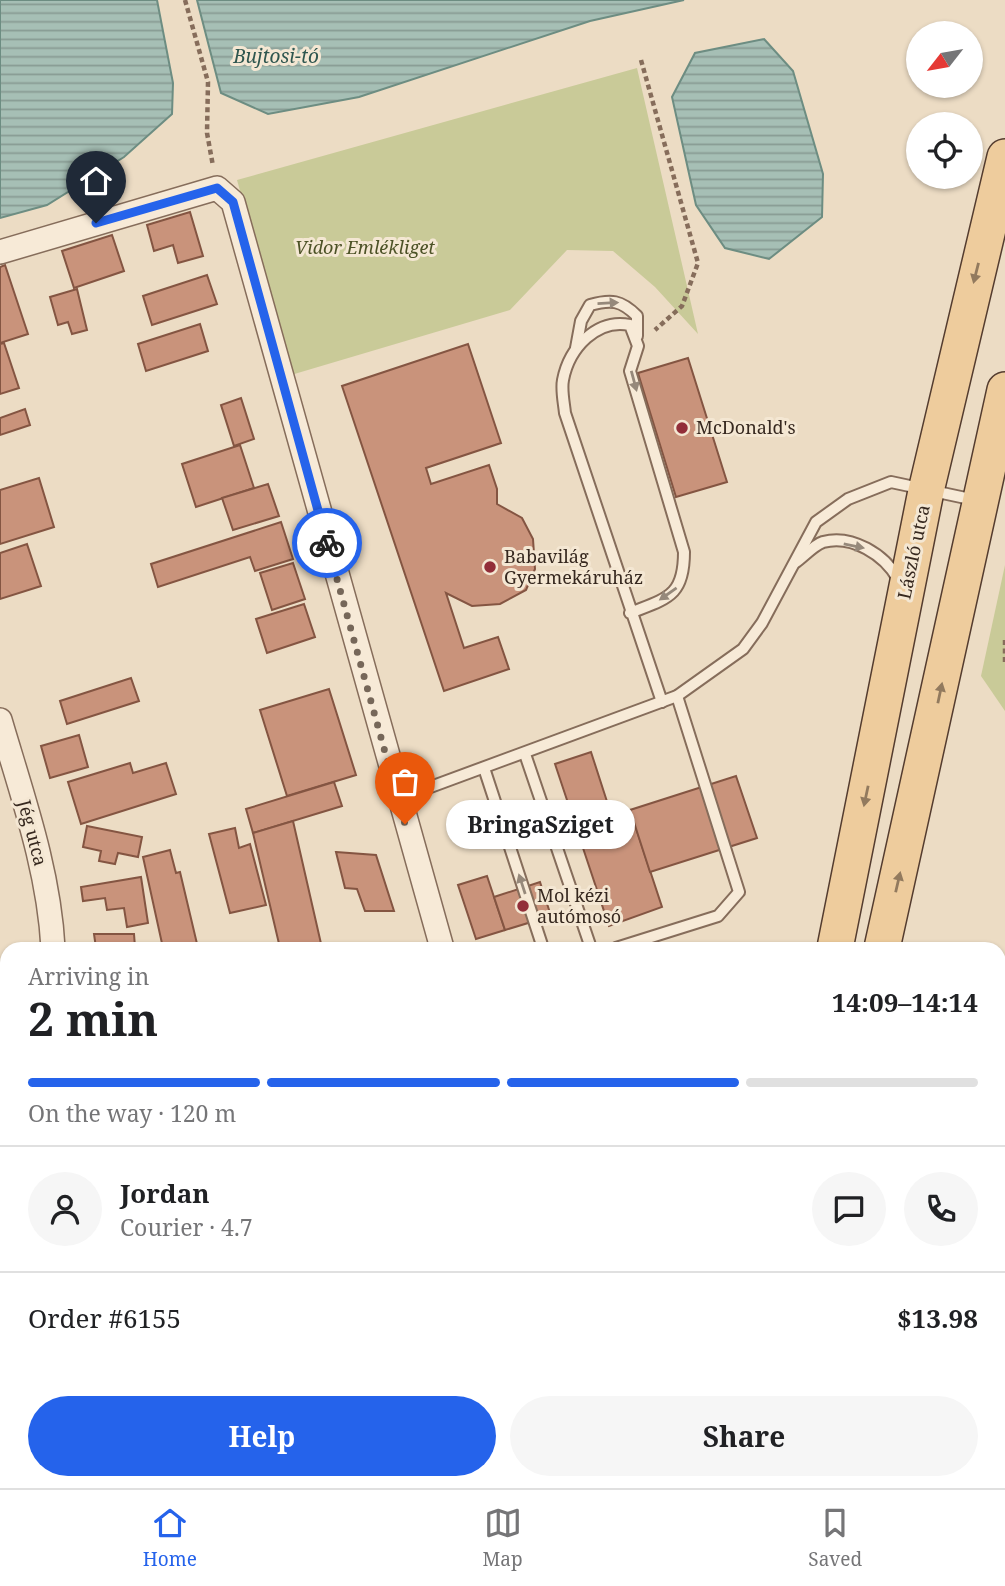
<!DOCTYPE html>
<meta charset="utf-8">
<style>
:root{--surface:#fff;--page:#f6f6f6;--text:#202124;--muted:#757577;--line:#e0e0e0;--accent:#2563eb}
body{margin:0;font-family:"Noto Serif",serif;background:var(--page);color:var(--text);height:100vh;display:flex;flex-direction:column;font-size:26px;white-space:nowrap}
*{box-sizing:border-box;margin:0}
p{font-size:23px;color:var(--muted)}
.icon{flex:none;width:38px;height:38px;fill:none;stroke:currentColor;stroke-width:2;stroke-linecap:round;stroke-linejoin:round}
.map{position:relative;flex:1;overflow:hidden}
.details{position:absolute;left:0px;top:942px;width:1006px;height:548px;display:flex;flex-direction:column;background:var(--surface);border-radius:21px 21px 0 0;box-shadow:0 2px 5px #0004}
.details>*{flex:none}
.needle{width:46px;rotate:239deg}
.buttons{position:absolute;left:906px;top:21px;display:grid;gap:14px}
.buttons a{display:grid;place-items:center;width:77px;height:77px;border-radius:50%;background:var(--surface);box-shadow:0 2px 5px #0004;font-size:35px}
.pin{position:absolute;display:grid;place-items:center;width:60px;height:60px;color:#fff;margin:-72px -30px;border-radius:50% 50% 50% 0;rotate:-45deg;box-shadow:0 0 7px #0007}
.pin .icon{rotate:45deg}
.courier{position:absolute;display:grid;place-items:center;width:70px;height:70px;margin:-35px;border:5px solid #2563eb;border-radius:50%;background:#fff;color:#222;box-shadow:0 2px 9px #0007}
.bubble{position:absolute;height:49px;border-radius:24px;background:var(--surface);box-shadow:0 2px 5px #0004;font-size:23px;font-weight:700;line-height:49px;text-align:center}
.headline em{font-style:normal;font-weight:700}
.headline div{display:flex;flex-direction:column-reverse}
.headline{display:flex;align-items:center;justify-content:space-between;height:119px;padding:0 28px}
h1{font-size:46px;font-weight:700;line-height:52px}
.bar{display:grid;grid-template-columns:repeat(4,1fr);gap:10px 7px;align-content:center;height:84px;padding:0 28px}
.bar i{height:9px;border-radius:5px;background:var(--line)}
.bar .on{background:var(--accent)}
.bar p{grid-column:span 4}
.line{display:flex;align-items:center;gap:18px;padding:0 28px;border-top:2px solid var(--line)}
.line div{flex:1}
.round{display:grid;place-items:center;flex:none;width:74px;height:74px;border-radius:37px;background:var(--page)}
.button{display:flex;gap:14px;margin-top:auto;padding:14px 28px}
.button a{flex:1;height:80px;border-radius:42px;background:var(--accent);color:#fff;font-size:28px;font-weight:700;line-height:80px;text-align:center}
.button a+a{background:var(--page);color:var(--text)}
.dock{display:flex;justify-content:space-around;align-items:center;height:98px;border-top:2px solid var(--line);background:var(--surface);font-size:19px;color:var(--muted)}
.dock a{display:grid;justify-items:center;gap:4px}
.dock .on{color:var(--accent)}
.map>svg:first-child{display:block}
.green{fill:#c9ca98}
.cemetery{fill:url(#cemetery-stones)}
.water{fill:url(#water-rules);stroke:#6d8d82;stroke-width:2}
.building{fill:#c9937b;stroke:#845542;stroke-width:2}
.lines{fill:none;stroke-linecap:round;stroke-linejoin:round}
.lane-casing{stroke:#866d5b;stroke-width:14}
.street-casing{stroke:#866d5b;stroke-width:26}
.secondary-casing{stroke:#684f3e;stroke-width:35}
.primary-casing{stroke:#543c2f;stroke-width:38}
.path{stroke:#866d5b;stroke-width:4.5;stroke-dasharray:5 3.5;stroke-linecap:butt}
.lane{stroke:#f7ead7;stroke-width:10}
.street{stroke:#f7ead7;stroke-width:23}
.secondary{stroke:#f7ead7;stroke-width:32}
.primary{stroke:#eecc9d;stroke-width:35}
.oneway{fill:#927a5e}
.oneway2{fill:#96897b}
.done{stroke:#766759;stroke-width:7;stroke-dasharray:0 12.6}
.route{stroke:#2563eb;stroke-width:9}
.poi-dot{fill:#922e39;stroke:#f4e7d3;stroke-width:2.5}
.labels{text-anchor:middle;stroke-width:6;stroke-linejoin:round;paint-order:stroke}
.park-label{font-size:18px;font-style:italic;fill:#4c5226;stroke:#f4e7d3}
.poi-label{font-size:18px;fill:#36281f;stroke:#f4e7d3;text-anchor:start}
.street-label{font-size:18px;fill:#36281f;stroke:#f4e7d3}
.water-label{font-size:19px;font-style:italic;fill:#2e564f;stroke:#f4e7d3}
</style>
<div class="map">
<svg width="1005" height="1488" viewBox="0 0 1005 1488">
<defs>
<pattern id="cemetery-stones" width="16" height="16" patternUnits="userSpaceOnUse" patternTransform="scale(1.75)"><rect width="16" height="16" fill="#bebf97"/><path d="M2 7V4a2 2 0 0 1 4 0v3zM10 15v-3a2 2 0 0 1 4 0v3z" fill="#a4a482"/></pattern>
<pattern id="water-rules" width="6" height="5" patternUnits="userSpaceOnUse" patternTransform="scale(1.75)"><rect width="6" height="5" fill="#a6bfb5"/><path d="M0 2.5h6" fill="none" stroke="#889b93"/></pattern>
</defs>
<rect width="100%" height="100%" fill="#ecdcc4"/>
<g class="green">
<polygon points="637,68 698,334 655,287 613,251 567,250 510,310 291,375 237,180"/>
<polygon points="1005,565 1005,711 981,676"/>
</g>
<polygon class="cemetery" points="0,1387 7,1390 7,1482 203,1482 215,1488 0,1488"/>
<g class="water">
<polygon points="0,0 157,0 173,83 172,114 124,157 47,205 0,218"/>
<polygon points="197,0 684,0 590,21 359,97 268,114 221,93"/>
<polygon points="764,39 793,71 823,174 822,217 769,259 725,248 696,205 672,97 695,53"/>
</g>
<g class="building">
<polygon points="190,212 203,256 178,263 173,245 154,251 147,225"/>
<polygon points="112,235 124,271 74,288 62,251"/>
<polygon points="5,265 28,334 0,343 0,267"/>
<polygon points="207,275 217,304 152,325 143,296"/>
<polygon points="77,289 87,330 72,334 68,322 58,325 50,297"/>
<polygon points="200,324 208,351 146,371 138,344"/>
<polygon points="4,343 19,388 0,394 0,344"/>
<polygon points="468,344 501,443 426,468 431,484 489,465 497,489 497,504 522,518 533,539 535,569 526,590 500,604 472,606 446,593 464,648 498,637 509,669 444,691 342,386"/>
<polygon points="688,358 727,482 676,497 638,373"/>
<polygon points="241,398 254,439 234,446 221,405"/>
<polygon points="25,409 30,425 0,435 0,418"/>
<polygon points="240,445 254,488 196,507 182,464"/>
<polygon points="39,478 54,527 0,544 0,490"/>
<polygon points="268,484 279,516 233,530 222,498"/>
<polygon points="281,522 293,559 255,571 250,557 158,587 151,564"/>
<polygon points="27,544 41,586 0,599 0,553"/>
<polygon points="293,563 305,599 272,610 260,573"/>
<polygon points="304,604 315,637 267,653 256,619"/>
<polygon points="131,678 139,701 67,724 60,701"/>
<polygon points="329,689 356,775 287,796 260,710"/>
<polygon points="79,735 88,767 50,778 41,746"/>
<polygon points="591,752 612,817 630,810 662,907 609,926 555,764"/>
<polygon points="130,763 133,773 166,763 176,794 81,824 68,782"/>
<polygon points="736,776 757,838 650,872 630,810"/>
<polygon points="334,782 342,806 253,833 246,809"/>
<polygon points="293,821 322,948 280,948 253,833"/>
<polygon points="87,826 142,837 138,857 118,853 115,864 99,861 101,851 83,847"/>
<polygon points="235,828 239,848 250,844 266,905 230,913 209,834"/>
<polygon points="170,850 176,873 180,872 198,948 163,948 143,857"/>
<polygon points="336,852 376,855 394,911 365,911 357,889 345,888"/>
<polygon points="487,876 505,930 476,939 458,885"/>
<polygon points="141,877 148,923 127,927 124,908 107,910 105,898 83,901 81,887"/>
<polygon points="540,882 551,916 505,930 494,897"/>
<polygon points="94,934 134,934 135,947 152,948 96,948"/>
<polygon points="0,1137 7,1137 7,1161 0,1160"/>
<polygon points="999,1231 1005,1232 1005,1274 999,1273"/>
<polygon points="999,1431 1005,1431 1005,1481 999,1480"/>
<polygon points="1005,1481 1005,1488 985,1488 986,1482"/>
<polygon points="385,1482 464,1482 462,1488 397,1488"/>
<polygon points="464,1482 488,1482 485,1488 462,1488"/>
<polygon points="561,1482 624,1482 621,1488 559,1488"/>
<polygon points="815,1482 986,1482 985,1488 814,1488"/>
</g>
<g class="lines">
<defs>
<g id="lane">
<path d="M576 348 581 321 590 305C611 299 621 300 637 316V336"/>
<path d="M796 562C803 557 814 545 823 542 852 534 885 555 898 579"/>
<path d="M630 613C668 598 684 596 684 552L630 371 638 346 630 325C597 318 569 348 563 380 561 390 564 403 565 413L662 702"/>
<polyline points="525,754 591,948"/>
<polyline points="484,768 543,948"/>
<polyline points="398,799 677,696 743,649 762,623 816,522 848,499 891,482 975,500"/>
<polyline points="616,948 718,916 739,892 677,696"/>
<polyline points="0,1192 7,1192"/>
</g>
<g id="street">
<polyline points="0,252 217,188 233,202 442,948"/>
<path d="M0 720C22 795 49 870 53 948"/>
<polyline points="0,1338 7,1341"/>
<polyline points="324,1482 337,1488"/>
</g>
<polyline id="secondary" points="999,1132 1005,1133"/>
<g id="primary">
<polyline points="835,948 926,491 1005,157"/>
<polyline points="882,948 1005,390"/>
<polyline points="0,1013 7,1014"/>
<polyline points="712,1488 713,1482"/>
<polyline points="758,1488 759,1482"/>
</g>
</defs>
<use href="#lane" class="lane-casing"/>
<use href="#street" class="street-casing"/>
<use href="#secondary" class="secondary-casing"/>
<use href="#primary" class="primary-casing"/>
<g class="path">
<polyline points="185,0 208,82 207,133 213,166"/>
<polyline points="641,60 698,263 682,306 655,330"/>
<polyline points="1005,640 1005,663"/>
<polyline points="0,1375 7,1378"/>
<polyline points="0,1417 7,1420"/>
<polyline points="144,1482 157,1488"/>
<polyline points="232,1482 244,1488"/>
<polyline points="795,1488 796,1482"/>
</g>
<use href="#lane" class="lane"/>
<use href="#street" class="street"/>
<use href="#secondary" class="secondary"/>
<use href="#primary" class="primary"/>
</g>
<defs><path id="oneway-solid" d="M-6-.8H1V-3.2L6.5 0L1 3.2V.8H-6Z" transform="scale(1.75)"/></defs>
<g class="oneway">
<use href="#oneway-solid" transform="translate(976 273) rotate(104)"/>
<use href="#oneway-solid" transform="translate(940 693) rotate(-78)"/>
<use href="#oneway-solid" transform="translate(866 796) rotate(102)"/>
<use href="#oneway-solid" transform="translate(898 882) rotate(-77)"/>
</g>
<g class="oneway2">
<use href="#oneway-solid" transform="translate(608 303) rotate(-3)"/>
<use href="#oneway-solid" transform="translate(634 381) rotate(75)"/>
<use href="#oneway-solid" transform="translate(854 546) rotate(12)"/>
<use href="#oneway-solid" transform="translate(668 594) rotate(145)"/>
<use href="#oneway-solid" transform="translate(522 884) rotate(-108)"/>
</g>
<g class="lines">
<polyline class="done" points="327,543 405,824"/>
<polyline class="route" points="96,223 217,188 233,202 327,543"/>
</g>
<g class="poi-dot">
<circle cx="682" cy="428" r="7"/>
<circle cx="490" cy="567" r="7"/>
<circle cx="523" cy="906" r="7"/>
</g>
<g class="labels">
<g class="park-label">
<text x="365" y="254">Vidor Emlékliget</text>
</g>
<g class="poi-label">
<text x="696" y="434">McDonald's</text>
<text x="504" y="563">Babavilág<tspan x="504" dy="21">Gyermekáruház</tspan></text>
<text x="537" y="902">Mol kézi<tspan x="537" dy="21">autómosó</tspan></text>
</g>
<g class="street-label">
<text transform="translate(914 552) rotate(-78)" y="6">László utca</text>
<text transform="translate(32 833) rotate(75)" y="6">Jég utca</text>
</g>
<g class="water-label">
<text x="276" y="63">Bujtosi-tó</text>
</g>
</g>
</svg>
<div class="buttons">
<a><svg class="needle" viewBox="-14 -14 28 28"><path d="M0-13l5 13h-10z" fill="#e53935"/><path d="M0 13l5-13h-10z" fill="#757577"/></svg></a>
<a><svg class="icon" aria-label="locate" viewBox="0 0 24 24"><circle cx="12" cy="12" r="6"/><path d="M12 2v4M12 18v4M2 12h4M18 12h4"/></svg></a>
</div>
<div class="pin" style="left:405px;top:824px;background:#ea580c"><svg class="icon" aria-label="bag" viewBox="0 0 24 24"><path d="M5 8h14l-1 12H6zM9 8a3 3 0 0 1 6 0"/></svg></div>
<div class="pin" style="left:96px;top:223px;background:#1f2937"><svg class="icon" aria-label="home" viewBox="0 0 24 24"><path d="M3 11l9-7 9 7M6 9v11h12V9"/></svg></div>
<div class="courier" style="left:327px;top:543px"><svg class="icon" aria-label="bike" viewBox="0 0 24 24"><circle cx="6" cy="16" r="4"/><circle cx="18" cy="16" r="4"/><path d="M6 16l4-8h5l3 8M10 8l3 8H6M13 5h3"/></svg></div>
<div class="bubble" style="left:446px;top:800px;width:189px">BringaSziget</div>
<section class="details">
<div class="headline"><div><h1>2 min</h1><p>Arriving in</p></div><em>14:09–14:14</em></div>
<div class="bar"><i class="on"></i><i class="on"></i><i class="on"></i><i></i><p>On the way · 120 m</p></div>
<div class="line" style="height:126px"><a class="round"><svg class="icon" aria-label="person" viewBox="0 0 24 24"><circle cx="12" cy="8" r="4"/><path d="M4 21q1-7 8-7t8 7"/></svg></a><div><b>Jordan</b><p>Courier · 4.7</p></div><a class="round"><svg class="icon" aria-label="chat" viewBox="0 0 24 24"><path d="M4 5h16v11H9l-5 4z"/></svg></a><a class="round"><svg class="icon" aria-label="phone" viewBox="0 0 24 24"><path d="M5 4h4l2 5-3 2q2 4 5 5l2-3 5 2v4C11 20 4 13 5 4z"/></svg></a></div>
<div class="line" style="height:91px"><div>Order #6155</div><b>$13.98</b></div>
<div class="button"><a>Help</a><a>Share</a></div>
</section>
</div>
<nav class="dock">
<a class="on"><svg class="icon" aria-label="home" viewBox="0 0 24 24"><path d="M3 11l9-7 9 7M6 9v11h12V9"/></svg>Home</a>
<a><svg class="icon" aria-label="map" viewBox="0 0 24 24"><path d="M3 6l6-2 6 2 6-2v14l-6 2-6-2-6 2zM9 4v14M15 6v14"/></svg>Map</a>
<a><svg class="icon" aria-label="saved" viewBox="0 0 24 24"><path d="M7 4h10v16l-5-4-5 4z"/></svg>Saved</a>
</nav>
